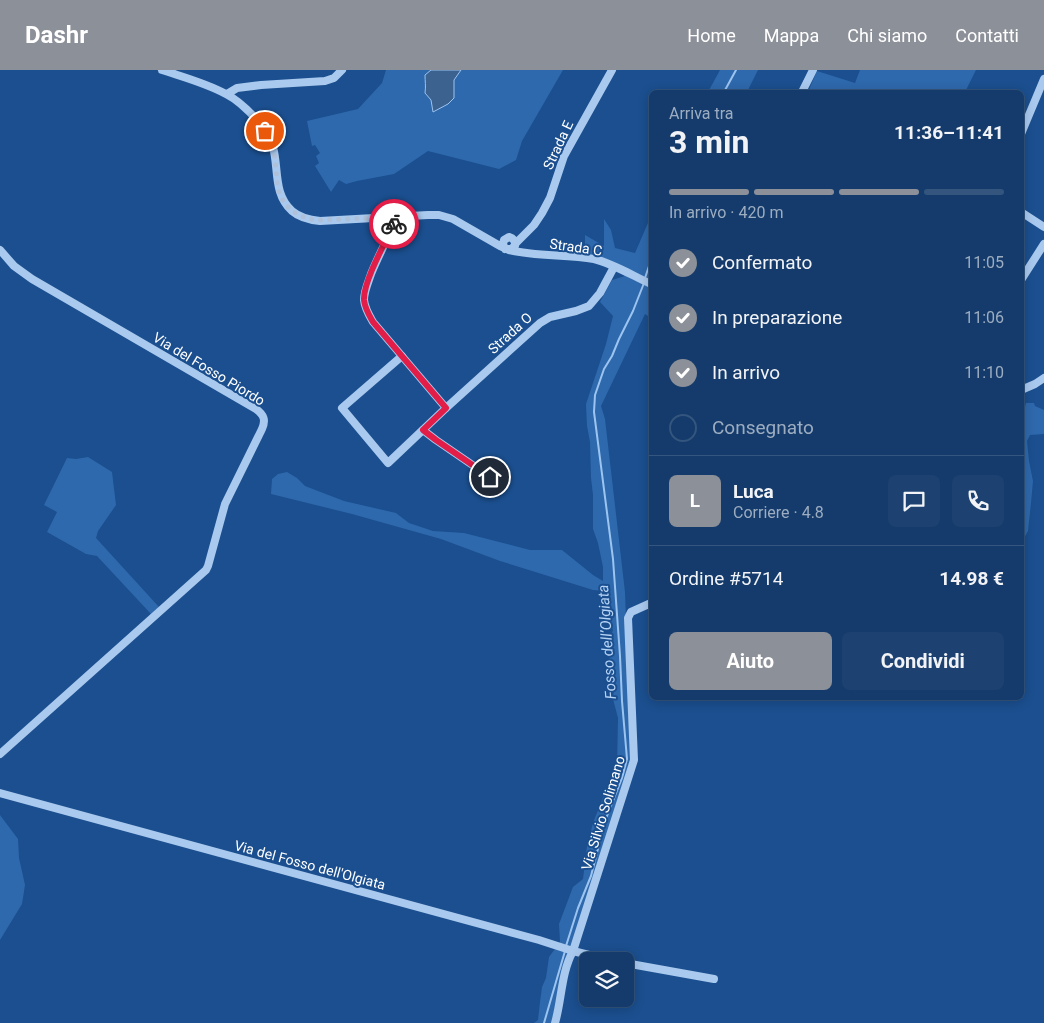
<!DOCTYPE html>
<html lang="it">
<meta charset="utf-8">
<style>
:root{--surface:#143b6b;--page:#1d4271;--text:#f1f3f6;--muted:#9dadc1;--line:#33557e;--accent:#8c9099}
body{margin:0;font-family:Roboto,sans-serif;background:var(--page);color:var(--text);height:100vh;display:flex;flex-direction:column;font-size:19px;white-space:nowrap}
*{box-sizing:border-box;margin:0}
p{font-size:16px;color:var(--muted)}
.icon{flex:none;width:28px;height:28px;fill:none;stroke:currentColor;stroke-width:2;stroke-linecap:round;stroke-linejoin:round}
.map{position:relative;flex:1;overflow:hidden}
.details{position:absolute;left:649px;top:20px;width:375px;height:610px;display:flex;flex-direction:column;background:var(--surface);border-radius:8px;box-shadow:0 2px 12px #0003,0 0 0 1px var(--line)}
.details>*{flex:none}
.buttons{position:absolute;left:579px;top:882px;display:grid;gap:10px}
.buttons a{display:grid;place-items:center;width:55px;height:55px;border-radius:8px;background:var(--surface);box-shadow:0 2px 12px #0003,0 0 0 1px var(--line);font-size:25px}
.pin{position:absolute;display:grid;place-items:center;width:42px;height:42px;color:#fff;margin:-21px;border:2px solid #fff;border-radius:50%;box-shadow:0 1px 5px #0007}
.courier{position:absolute;display:grid;place-items:center;width:50px;height:50px;margin:-25px;border:4px solid #e11d48;border-radius:50%;background:#fff;color:#222;box-shadow:0 1px 6px #0007}
.head em{font-style:normal;font-weight:700}
.head div{display:flex;flex-direction:column-reverse}
.head{display:flex;align-items:center;justify-content:space-between;height:85px;padding:0 20px}
h1{font-size:32px;font-weight:700;line-height:38px}
.bar{display:grid;grid-template-columns:repeat(4,1fr);gap:8px 5px;align-content:center;height:60px;padding:0 20px}
.bar i{height:6px;border-radius:4px;background:var(--line)}
.bar .current{background:var(--accent)}
.bar p{grid-column:span 4}
.line{display:flex;align-items:center;gap:12px;padding:0 20px;border-top:1px solid var(--line)}
.line div{flex:1}
.round{display:grid;place-items:center;flex:none;width:52px;height:52px;border-radius:8px;background:var(--page)}
ol{padding:0 20px;list-style:none}
li{display:flex;align-items:center;gap:15px;height:55px}
li p{margin-inline-start:auto}
li .icon{padding:5px;border-radius:50%;background:var(--accent);color:#fff;stroke-width:4}
li:last-child{color:var(--muted)}
li i{width:28px;height:28px;border:2px solid var(--line);border-radius:50%}
.button{display:flex;gap:10px;margin-top:auto;padding:10px 20px}
.button a{flex:1;height:58px;border-radius:8px;background:var(--accent);color:#fff;font-size:20px;font-weight:700;line-height:58px;text-align:center}
.button a+a{background:var(--page);color:var(--text)}
header{display:flex;align-items:center;gap:30px;box-sizing:border-box;height:70px;padding:0 25px;background:var(--accent);color:#fff}
header strong{font-size:24px}
nav{display:flex;gap:28px;margin-inline-start:auto;font-size:18px}
.map>svg:first-child{display:block}
.green{fill:#2e69ad}
.water{fill:#3c6290;stroke:#9cc4f0}
.lines{fill:none;stroke-linecap:round;stroke-linejoin:round}
.stream{stroke:#9cc4f0;stroke-width:2}
.minor{stroke:#a9c9ee;stroke-width:8}
.done{stroke:#afc1d8;stroke-width:5;stroke-dasharray:0 9}
.route{stroke:#e11d48;stroke-width:6}
.labels{text-anchor:middle;stroke-width:4;stroke-linejoin:round;paint-order:stroke}
.street-label{font-size:14px;fill:#fff;stroke:#1b4f8f}
.water-label{font-size:15px;font-style:italic;fill:#b5d3f5;stroke:#1b4f8f}
</style>
<header>
<strong>Dashr</strong>
<nav><a>Home</a><a>Mappa</a><a>Chi siamo</a><a>Contatti</a></nav>
</header>
<div class="map">
<svg width="1044" height="953" viewBox="0 0 1044 953">
<rect width="100%" height="100%" fill="#1b4f8f"/>
<g class="green">
<polygon points="386,0 563,0 522,71 516,90 499,99 428,81 394,104 357,111 346,114 339,110 331,122 315,96 319,93 316,86 320,83 315,75 312,76 307,51 358,39 382,13"/>
<polygon points="720,0 758,0 747,22 708,22"/>
<polygon points="860,0 976,0 965,22 808,22 817,1 855,13"/>
<polygon points="651,146 651,248 645,244 601,336 605,349 625,522 631,689 553,953 534,953 538,950 540,932 542,917 546,908 549,887 560,872 559,854 573,817 583,809 587,776 593,753 610,710 617,697 618,648 613,629 615,605 606,579 613,560 601,541 607,528 606,521 593,520 500,491 441,469 352,444 271,424 272,409 278,404 287,402 297,408 305,416 344,431 396,443 409,453 433,461 464,463 530,480 562,480 593,505 603,511 603,497 598,473 593,459 593,425 591,408 590,372 587,356 586,334 606,274 613,246 600,232 612,210 625,206 585,181 585,165 604,176 604,149 611,160 615,178 635,183"/>
<polygon points="1021,328 1023,328 1024,340 1026,333 1034,333 1035,336 1044,340 1044,364 1030,365 1027,371 1029,391 1033,411 1031,433 1028,461 1021,473"/>
<polygon points="88,387 112,402 116,435 98,461 96,468 159,537 151,544 97,486 86,484 47,462 57,442 44,435 67,388 76,389"/>
<polygon points="0,745 18,769 19,788 25,815 22,834 0,870"/>
</g>
<path class="water" d="M431 0H461L454 10V28L448 34 433 42 431 30 425 23C426 16 425 11 425 5Z"/>
<g class="lines">
<g class="stream">
<polyline points="724,22 736,0"/>
<polyline points="645,208 651,190"/>
<polyline points="566,876 578,838 591,806 605,751 622,708 627,689 622,631 620,586 613,489 594,342 595,325 604,299 612,286 619,269 633,241 644,213"/>
<polyline points="544,953 565,881"/>
</g>
<g class="minor">
<path d="M162 0C183 7 206 13 226 24 238 30 249 41 258 51 264 58 270 68 273 77 279 99 273 124 292 141 300 148 310 150 320 151L428 145H439L453 149 500 176 507 179H511L515 176C516 171 513 168 509 167L504 170 503 174 505 179"/>
<polyline points="802,22 813,0"/>
<polyline points="227,24 237,18 261,15 325,11 334,8 342,0"/>
<polyline points="1021,64 1044,9"/>
<polyline points="1021,142 1044,157"/>
<path d="M398 147C389 166 379 184 371 204 368 213 364 221 364 230 365 239 369 245 373 252L446 338"/>
<polyline points="515,174 534,155 542,143 550,128 564,86 612,0"/>
<path d="M0 180 14 196 32 209 256 339C264 345 266 350 262 359L225 434 208 496 206 500 0 684"/>
<path d="M509 180C537 187 566 184 594 189 614 194 633 206 651 214"/>
<polyline points="1021,210 1044,174"/>
<polyline points="402,286 342,338 388,393 446,338 540,253 550,247 576,241 589,236 600,223 614,197"/>
<polyline points="1021,320 1035,314 1044,308"/>
<polyline points="423,360 436,370 490,407"/>
<polyline points="0,723 539,870 573,881 613,891"/>
<polyline points="625,893 714,909"/>
<path d="M555 953C562 929 561 903 573 881L634 690 628 548 631 542 651 533"/>
</g>
</g>
<g class="lines">
<path class="done" d="M265 61C269 67 273 75 274 82 276 94 276 106 278 118 282 137 299 149 318 150L398 147 394 154"/>
<path class="route" d="M394 154C386 171 363 212 364 230 365 239 369 245 373 252L446 338 423 360 436 370 490 407"/>
</g>
<g class="labels">
<g class="street-label">
<text transform="translate(558 75) rotate(-65)" y="5">Strada E</text>
<text transform="translate(576 177) rotate(8)" y="5">Strada C</text>
<text transform="translate(510 263) rotate(-42)" y="5">Strada O</text>
<text transform="translate(209 299) rotate(31)" y="5">Via del Fosso Piordo</text>
<text transform="translate(603 743) rotate(-73)" y="5">Via Silvio Solimano</text>
<text transform="translate(310 795) rotate(15)" y="5">Via del Fosso dell'Olgiata</text>
</g>
<g class="water-label">
<text transform="translate(607 572) rotate(-94)" y="5">Fosso dell’Olgiata</text>
</g>
</g>
</svg>
<div class="buttons">
<a><svg class="icon" aria-label="layers" viewBox="0 0 24 24"><path d="M12 4l9 5-9 5-9-5zM3 14l9 5 9-5"/></svg></a>
</div>
<div class="pin" style="left:265px;top:61px;background:#ea580c"><svg class="icon" aria-label="bag" viewBox="0 0 24 24"><path d="M5 8h14l-1 12H6zM9 8a3 3 0 0 1 6 0"/></svg></div>
<div class="pin" style="left:490px;top:407px;background:#1f2937"><svg class="icon" aria-label="home" viewBox="0 0 24 24"><path d="M3 11l9-7 9 7M6 9v11h12V9"/></svg></div>
<div class="courier" style="left:394px;top:154px"><svg class="icon" aria-label="bike" viewBox="0 0 24 24"><circle cx="6" cy="16" r="4"/><circle cx="18" cy="16" r="4"/><path d="M6 16l4-8h5l3 8M10 8l3 8H6M13 5h3"/></svg></div>
<section class="details">
<div class="head"><div><h1>3 min</h1><p>Arriva tra</p></div><em>11:36–11:41</em></div>
<div class="bar"><i class="current"></i><i class="current"></i><i class="current"></i><i></i><p>In arrivo · 420 m</p></div>
<ol>
<li><svg class="icon" aria-label="check" viewBox="0 0 24 24"><path d="M5 12l5 5 9-10"/></svg>Confermato<p>11:05</p></li>
<li><svg class="icon" aria-label="check" viewBox="0 0 24 24"><path d="M5 12l5 5 9-10"/></svg>In preparazione<p>11:06</p></li>
<li><svg class="icon" aria-label="check" viewBox="0 0 24 24"><path d="M5 12l5 5 9-10"/></svg>In arrivo<p>11:10</p></li>
<li><i></i>Consegnato</li>
</ol>
<div class="line" style="height:90px"><b class="round" style="background:var(--accent);color:#fff">L</b><div><b>Luca</b><p>Corriere · 4.8</p></div><a class="round"><svg class="icon" aria-label="chat" viewBox="0 0 24 24"><path d="M4 5h16v11H9l-5 4z"/></svg></a><a class="round"><svg class="icon" aria-label="phone" viewBox="0 0 24 24"><path d="M5 4h4l2 5-3 2q2 4 5 5l2-3 5 2v4C11 20 4 13 5 4z"/></svg></a></div>
<div class="line" style="height:65px"><div>Ordine #5714</div><b>14.98 €</b></div>
<div class="button"><a>Aiuto</a><a>Condividi</a></div>
</section>
</div>
